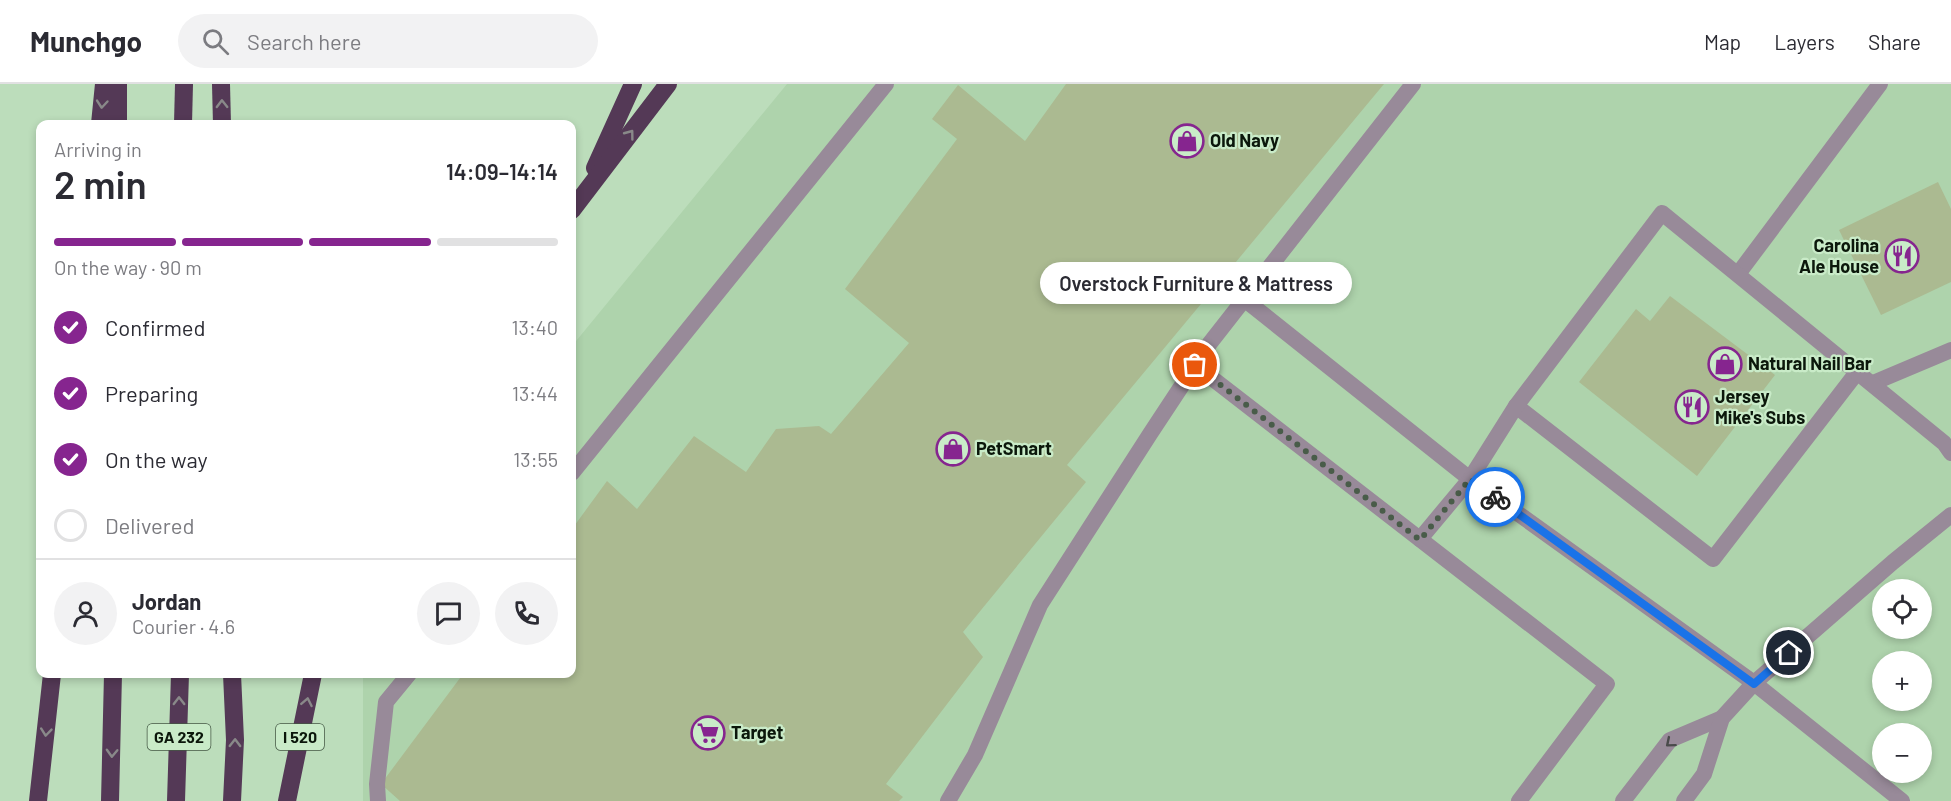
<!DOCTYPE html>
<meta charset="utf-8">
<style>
:root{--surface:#fff;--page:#f2f2f3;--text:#2b2b33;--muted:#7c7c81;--line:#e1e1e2;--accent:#86258f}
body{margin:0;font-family:Barlow,sans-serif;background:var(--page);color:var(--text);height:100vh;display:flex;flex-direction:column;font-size:22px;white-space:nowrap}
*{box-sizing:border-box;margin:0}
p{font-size:20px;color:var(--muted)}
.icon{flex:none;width:33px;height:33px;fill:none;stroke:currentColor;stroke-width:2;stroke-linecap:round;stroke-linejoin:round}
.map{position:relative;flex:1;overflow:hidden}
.details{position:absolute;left:36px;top:36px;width:540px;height:558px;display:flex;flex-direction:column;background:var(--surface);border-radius:12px;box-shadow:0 3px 9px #0003}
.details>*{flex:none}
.controls{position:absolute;left:1872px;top:495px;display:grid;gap:12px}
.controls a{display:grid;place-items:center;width:60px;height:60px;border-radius:50%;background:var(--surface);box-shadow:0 3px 9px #0003;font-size:30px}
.pin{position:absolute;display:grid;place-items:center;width:51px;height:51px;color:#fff;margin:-26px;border:3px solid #fff;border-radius:50%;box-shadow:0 2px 6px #0007}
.courier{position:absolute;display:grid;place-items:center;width:60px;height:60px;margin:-30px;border:4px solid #1a73e8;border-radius:50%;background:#fff;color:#222;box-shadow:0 2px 8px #0007}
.bubble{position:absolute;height:42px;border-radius:21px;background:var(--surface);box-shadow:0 3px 9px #0003;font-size:20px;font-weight:600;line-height:42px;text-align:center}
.overview em{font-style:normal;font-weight:600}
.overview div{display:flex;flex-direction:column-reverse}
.overview{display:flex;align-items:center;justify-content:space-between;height:102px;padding:0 18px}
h1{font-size:39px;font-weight:600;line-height:45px}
.bar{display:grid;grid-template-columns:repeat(4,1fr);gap:9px 6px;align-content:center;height:72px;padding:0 18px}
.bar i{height:8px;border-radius:4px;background:var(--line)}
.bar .current{background:var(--accent)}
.bar p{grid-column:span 4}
.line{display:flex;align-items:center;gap:15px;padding:0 18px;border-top:2px solid var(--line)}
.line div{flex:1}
.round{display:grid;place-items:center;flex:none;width:63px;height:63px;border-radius:32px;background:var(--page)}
ol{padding:0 18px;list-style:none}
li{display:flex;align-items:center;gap:18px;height:66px}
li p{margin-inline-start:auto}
li .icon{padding:6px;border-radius:50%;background:var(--accent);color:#fff;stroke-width:4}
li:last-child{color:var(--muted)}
li i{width:33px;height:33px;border:3px solid var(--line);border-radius:50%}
header{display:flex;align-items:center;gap:36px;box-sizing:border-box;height:84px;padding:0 30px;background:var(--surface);border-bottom:2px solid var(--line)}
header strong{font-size:28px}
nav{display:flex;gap:33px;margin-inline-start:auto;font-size:21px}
.search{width:420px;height:54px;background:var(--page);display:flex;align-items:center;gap:15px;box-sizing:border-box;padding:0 21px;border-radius:33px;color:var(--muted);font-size:22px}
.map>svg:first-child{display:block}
.built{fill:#aed3ac;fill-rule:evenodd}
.building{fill:#abba91}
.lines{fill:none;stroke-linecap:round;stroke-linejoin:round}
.service{stroke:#988a99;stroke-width:16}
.tertiary{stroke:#988a99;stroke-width:16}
.motorway{stroke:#543956;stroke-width:18}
.oneway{stroke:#898989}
.oneway2{stroke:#4a4b4b}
.done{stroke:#495c49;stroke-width:6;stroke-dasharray:0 10.8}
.route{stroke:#1a73e8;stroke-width:8}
.labels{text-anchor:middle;stroke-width:4.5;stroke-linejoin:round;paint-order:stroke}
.shield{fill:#c9ebc8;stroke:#445744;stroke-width:1.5}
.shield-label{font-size:16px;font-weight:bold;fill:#0b170b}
.poi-label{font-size:18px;font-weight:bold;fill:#0b170b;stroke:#c9ebc8;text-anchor:start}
</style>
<header>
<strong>Munchgo</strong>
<div class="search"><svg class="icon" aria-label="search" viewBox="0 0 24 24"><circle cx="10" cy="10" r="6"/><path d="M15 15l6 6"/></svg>Search here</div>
<nav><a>Map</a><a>Layers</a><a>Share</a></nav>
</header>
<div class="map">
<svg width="1951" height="717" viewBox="0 0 1951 717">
<rect width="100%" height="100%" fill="#bcddbb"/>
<path class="built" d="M787 0H1951V717H363V590H572V262ZM1882 506H1922V544H1882ZM1882 578H1922V616H1882ZM1882 650H1922V688H1882Z"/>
<g class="building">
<polygon points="1066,0 1384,0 1067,381 1086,398 963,548 983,573 886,700 903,713 899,717 400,717 381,700 463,590 572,590 572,445 607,397 637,425 694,352 746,388 776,345 819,342 831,350 909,259 845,205 957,55 932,35 958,1 1025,57"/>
<polygon points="1938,98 1951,125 1951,198 1881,231 1839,146"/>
<polygon points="1670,212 1775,291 1697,392 1579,298 1636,225 1650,237"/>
</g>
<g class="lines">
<g class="service">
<polyline points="1738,190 1880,0"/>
<polyline points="1244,215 1470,395 1754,599 1902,717"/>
<polyline points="1195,281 1607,600 1519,717"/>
<polyline points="1873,299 1951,266"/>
<polyline points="1516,322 1713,475 1858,287"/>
<polyline points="572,389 886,0"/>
<polyline points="1420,455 1470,395 1516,322 1662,129 1944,359 1951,369"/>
<polyline points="378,717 377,700 386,618 409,590"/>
<polyline points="948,717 975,671 1040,521 1150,350 1210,259 1413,0"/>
</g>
<g class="tertiary">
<polyline points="1623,717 1670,656 1722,634"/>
<polyline points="1684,717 1704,690 1722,634 1754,599 1893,478 1951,431"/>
</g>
<g class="motorway">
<polyline points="221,0 222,40"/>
<polyline points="100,40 104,0"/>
<polyline points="118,40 118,0"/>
<polyline points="183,40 184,0"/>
<polyline points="595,84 633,0"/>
<polyline points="572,126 668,0"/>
<polyline points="38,717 52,590"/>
<polyline points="110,717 113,590"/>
<polyline points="176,717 180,590"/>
<polyline points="232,717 235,656 232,590"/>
<polyline points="287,717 313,590"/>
</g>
</g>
<defs><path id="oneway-chevron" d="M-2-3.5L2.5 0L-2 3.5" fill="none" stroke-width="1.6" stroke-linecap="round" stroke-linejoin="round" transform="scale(1.5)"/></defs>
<g class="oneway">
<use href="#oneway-chevron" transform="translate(102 20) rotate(95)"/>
<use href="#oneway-chevron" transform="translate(222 20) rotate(-91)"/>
<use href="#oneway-chevron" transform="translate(630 50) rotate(-53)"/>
<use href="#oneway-chevron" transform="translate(179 617) rotate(-90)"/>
<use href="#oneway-chevron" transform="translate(307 618) rotate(-79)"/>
<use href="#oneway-chevron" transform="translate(46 648) rotate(96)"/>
<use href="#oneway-chevron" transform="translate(235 659) rotate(-89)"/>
<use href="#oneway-chevron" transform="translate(112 669) rotate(92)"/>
</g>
<use class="oneway2" href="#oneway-chevron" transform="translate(1670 659) rotate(140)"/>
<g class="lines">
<polyline class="done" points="1195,281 1420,456 1470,395 1495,413"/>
<polyline class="route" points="1495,413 1754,600 1789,569"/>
</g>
<defs>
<symbol id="shop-ring" viewBox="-11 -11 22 22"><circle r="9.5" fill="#c9ebc8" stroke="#86258f" stroke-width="1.5"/><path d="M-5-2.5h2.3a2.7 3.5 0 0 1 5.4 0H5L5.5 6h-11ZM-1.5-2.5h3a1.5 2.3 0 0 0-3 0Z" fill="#86258f"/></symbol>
<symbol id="restaurant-ring" viewBox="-11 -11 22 22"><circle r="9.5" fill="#c9ebc8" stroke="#86258f" stroke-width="1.5"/><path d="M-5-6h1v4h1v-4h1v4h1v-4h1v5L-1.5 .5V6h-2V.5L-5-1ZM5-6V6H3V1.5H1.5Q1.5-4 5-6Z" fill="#86258f"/></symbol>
<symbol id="supermarket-ring" viewBox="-11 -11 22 22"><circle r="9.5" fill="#c9ebc8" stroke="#86258f" stroke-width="1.5"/><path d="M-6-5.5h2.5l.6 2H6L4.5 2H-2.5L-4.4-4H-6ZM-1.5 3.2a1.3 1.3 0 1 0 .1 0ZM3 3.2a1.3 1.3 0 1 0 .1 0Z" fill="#86258f"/></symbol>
</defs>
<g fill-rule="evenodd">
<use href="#shop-ring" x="1168" y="38" width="38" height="38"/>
<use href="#restaurant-ring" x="1883" y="153" width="38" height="38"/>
<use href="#shop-ring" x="1706" y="261" width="38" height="38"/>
<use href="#restaurant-ring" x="1673" y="304" width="38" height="38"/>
<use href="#shop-ring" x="934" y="346" width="38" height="38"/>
<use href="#supermarket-ring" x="689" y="630" width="38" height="38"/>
</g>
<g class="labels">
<g class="shield">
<rect x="147.5" y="640" width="63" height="26" rx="4.5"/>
<rect x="276" y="640" width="48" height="26" rx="4.5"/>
</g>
<g class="shield-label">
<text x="179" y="659">GA 232</text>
<text x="300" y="659">I 520</text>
</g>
<g class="poi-label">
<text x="1210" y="63">Old Navy</text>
<text x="1879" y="168" text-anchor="end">Carolina<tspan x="1879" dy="21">Ale House</tspan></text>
<text x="1748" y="286">Natural Nail Bar</text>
<text x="1715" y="319">Jersey<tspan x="1715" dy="21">Mike's Subs</tspan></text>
<text x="976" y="371">PetSmart</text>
<text x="731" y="655">Target</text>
</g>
</g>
</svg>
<div class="controls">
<a><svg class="icon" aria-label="locate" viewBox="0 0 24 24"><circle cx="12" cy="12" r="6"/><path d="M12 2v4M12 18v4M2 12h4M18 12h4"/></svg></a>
<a>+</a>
<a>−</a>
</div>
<div class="pin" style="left:1195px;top:281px;background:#ea580c"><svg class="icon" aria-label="bag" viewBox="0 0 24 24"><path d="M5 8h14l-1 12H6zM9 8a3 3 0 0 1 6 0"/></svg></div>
<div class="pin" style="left:1789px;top:569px;background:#1f2937"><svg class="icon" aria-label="home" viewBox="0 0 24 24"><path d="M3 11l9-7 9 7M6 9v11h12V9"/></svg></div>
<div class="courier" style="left:1495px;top:413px"><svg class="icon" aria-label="bike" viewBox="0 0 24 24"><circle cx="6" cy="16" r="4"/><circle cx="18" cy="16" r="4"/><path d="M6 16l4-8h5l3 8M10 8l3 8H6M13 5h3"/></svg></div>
<div class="bubble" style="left:1040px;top:178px;width:312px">Overstock Furniture &amp; Mattress</div>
<section class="details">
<div class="overview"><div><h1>2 min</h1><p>Arriving in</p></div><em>14:09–14:14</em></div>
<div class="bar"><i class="current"></i><i class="current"></i><i class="current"></i><i></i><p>On the way · 90 m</p></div>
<ol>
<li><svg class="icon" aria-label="check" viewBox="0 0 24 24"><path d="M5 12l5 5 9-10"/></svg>Confirmed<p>13:40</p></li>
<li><svg class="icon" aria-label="check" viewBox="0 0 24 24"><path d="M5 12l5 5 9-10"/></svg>Preparing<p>13:44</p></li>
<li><svg class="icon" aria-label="check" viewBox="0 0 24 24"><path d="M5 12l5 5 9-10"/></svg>On the way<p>13:55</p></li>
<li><i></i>Delivered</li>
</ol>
<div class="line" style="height:108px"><a class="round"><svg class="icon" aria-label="person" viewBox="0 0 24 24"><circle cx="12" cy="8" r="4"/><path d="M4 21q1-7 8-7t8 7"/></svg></a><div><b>Jordan</b><p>Courier · 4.6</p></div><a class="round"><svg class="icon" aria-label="chat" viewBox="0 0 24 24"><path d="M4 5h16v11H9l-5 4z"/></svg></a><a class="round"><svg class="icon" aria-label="phone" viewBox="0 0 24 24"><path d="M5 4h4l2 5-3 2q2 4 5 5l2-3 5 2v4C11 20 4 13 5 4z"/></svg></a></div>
</section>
</div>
